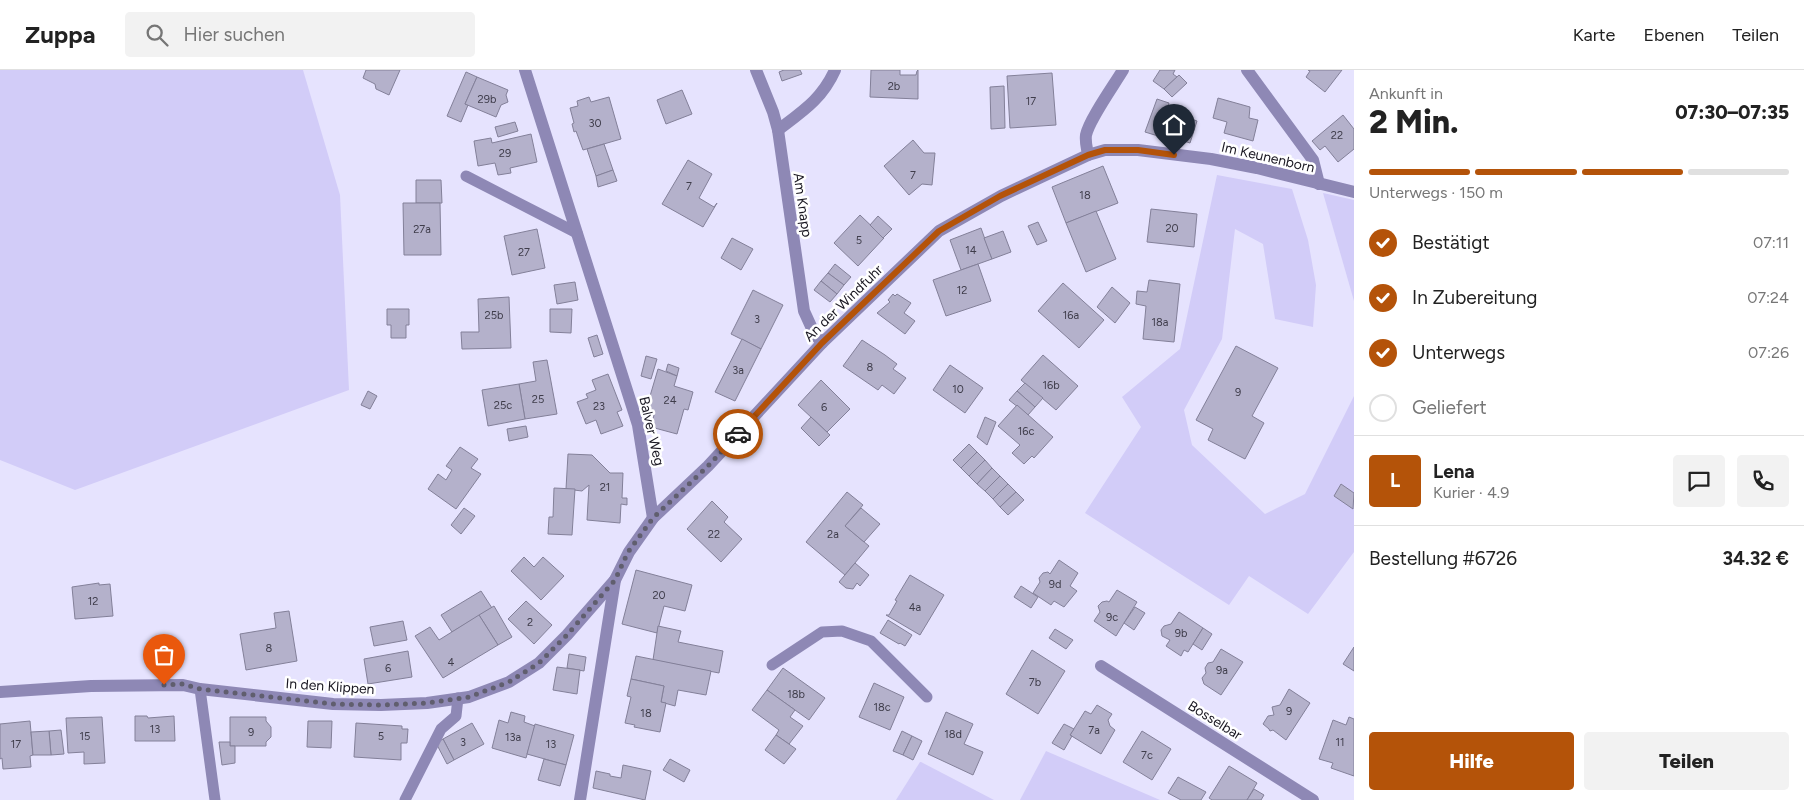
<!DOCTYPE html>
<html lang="de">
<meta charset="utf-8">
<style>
:root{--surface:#fff;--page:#f2f2f2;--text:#222;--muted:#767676;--line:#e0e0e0;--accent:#b45309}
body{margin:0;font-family:Figtree,sans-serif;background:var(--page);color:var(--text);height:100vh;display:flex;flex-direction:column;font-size:19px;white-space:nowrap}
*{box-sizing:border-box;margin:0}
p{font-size:16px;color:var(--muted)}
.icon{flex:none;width:28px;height:28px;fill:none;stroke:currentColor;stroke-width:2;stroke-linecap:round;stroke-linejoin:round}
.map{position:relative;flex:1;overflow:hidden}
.details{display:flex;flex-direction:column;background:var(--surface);width:450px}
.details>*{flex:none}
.pin{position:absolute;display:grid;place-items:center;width:42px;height:42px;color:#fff;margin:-51px -21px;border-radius:50% 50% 50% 0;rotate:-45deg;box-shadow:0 0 5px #0007}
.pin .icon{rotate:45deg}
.courier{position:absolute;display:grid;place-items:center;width:50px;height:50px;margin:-25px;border:4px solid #b45309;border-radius:50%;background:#fff;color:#222;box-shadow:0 1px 6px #0007}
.headline em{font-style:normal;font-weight:800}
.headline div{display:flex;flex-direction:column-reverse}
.headline{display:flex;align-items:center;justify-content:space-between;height:85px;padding:0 15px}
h1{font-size:32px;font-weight:800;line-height:38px}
.bar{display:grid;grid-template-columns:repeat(4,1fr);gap:8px 5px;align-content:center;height:60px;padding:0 15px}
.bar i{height:6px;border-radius:4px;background:var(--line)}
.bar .on{background:var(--accent)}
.bar p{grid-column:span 4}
.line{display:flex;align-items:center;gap:12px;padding:0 15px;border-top:1px solid var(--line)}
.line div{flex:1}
.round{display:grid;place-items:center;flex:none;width:52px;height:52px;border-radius:5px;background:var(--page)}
ol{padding:0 15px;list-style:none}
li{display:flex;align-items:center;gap:15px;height:55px}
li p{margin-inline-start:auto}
li .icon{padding:5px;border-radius:50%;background:var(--accent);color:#fff;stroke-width:4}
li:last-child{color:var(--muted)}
li i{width:28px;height:28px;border:2px solid var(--line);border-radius:50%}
.button{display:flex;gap:10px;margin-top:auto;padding:10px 15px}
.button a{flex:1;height:58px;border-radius:5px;background:var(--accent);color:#fff;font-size:20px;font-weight:800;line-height:58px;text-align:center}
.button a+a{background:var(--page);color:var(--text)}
header{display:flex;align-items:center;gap:30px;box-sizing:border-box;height:70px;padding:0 25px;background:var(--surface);border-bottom:1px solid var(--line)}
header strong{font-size:24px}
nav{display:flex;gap:28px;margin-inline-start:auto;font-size:18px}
.search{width:350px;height:45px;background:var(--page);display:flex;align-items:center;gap:12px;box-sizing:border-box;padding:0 18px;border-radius:5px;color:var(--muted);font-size:19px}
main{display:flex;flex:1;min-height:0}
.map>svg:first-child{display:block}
.green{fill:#d2ccf8}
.building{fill:#b4b1cb;stroke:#838099}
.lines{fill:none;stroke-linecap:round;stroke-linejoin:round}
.lane{stroke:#8e88b5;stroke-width:11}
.street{stroke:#8e88b5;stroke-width:12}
.done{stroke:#605e6e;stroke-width:5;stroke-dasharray:0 9}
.route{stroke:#b45309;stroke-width:6}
.labels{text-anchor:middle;stroke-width:5;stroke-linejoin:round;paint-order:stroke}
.number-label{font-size:11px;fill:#3f3d4b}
.street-label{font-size:14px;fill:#181620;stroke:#fff}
</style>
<header>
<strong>Zuppa</strong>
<div class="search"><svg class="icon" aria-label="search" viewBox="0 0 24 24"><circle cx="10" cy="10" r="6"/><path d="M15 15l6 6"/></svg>Hier suchen</div>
<nav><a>Karte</a><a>Ebenen</a><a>Teilen</a></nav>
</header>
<main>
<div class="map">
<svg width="1354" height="730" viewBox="0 0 1354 730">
<rect width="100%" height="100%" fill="#e6e3fe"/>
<g class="green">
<polygon points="0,0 303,0 340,125 349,320 75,420 0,390"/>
<polygon points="1217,105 1292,119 1308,170 1316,215 1313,257 1275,249 1263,174 1235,159 1222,269 1184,340 1192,375 1265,444 1305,424 1354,326 1354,482 1308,544 1249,506 1229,535 1085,443 1141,357 1122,327 1180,279"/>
<polygon points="1323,123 1354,130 1354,231"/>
<polygon points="1046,681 1160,730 1020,730"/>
<polygon points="920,692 921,692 994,730 896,730"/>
</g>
<g class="building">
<polygon points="366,0 400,0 389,25 376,19 375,14 363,8"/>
<polygon points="784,0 800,0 802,4 782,11 779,2"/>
<polygon points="871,0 900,0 900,5 916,5 917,1 918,0 918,29 870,27"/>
<polygon points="1160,0 1175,0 1173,4 1177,7 1164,19 1153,11"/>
<polygon points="1308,0 1342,0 1325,22 1306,7 1310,1"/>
<polygon points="466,2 477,7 465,34 468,35 461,52 447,46"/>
<polygon points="1052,3 1056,55 1010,58 1007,6"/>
<polygon points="1179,5 1187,13 1172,27 1164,19"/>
<polygon points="477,7 508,20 506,25 508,32 501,35 496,47 465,34"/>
<polygon points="1004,16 1005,58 991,59 990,17"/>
<polygon points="682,20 692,44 666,54 657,30"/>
<polygon points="589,27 591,32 609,27 621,69 583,80 576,61 574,62 572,54 574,53 570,38 578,36 577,31"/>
<polygon points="1218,28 1250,37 1249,48 1258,50 1253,71 1224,63 1227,52 1213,48"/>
<polygon points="1157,29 1169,33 1167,40 1197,51 1190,73 1159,63 1158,66 1145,62"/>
<polygon points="1343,45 1354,59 1354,79 1338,92 1325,76 1320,80 1312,71"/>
<polygon points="515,52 518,61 498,67 495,57"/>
<polygon points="531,64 537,92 510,98 511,103 498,105 495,93 478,96 474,71 491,68 492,73"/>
<polygon points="913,70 924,83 935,83 932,115 922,114 909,125 884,96"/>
<polygon points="604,74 613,100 596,106 587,79"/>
<polygon points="688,90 712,104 699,128 714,137 717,133 703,157 662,134"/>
<polygon points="1103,96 1118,133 1066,153 1052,117"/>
<polygon points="613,100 617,111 598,117 596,106"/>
<polygon points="416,110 441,110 442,133 416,133"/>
<polygon points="403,133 440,133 441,185 404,185"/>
<polygon points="1151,139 1197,144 1194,177 1147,172"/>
<polygon points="1096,141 1116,189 1086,202 1066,153"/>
<polygon points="860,145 884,168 858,196 834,173"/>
<polygon points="878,146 892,159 883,168 870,155"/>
<polygon points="1038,152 1047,171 1037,175 1028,156"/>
<polygon points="981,158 992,189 961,200 950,170"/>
<polygon points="537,159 545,198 512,205 504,166"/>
<polygon points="1003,161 1011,182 992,189 984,168"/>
<polygon points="732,168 753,179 741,200 721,188"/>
<polygon points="835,194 851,207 844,215 828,203"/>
<polygon points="978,194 991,231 946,246 933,210"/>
<polygon points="828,203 844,215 837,224 821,211"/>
<polygon points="1149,210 1180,214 1174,272 1143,269 1146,236 1136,234 1137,221 1147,222"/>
<polygon points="821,211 837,224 830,232 814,220"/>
<polygon points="575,212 578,230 557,234 554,215"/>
<polygon points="1063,213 1104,250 1079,278 1038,241"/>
<polygon points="1112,217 1130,233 1115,253 1097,237"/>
<polygon points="753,220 783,235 761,279 731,264"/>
<polygon points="893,224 895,226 897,224 911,233 904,243 915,251 905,264 877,243 890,232 888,230"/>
<polygon points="509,227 511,278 462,279 461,262 479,262 478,229"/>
<polygon points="387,239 409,239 409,255 406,255 406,268 391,268 391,255 387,255"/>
<polygon points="550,239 572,239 571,263 550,262"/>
<polygon points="597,265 603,284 594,287 588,268"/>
<polygon points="742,269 761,279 735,331 715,322"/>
<polygon points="862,270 885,285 897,294 893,299 906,308 894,324 882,315 878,320 843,296"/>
<polygon points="1236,276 1278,298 1252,346 1264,353 1245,389 1208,370 1213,359 1196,350"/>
<polygon points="1043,285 1078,316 1056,340 1021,310"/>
<polygon points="646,286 657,289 651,309 641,306"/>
<polygon points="547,290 557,344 525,349 519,314 536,311 533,292"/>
<polygon points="668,294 679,298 677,306 666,301"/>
<polygon points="950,295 983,318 965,343 933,320"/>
<polygon points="658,299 677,306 674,316 693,322 688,340 684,339 677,364 651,357 654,345 645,343"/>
<polygon points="608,304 622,340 617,342 623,356 601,364 596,350 586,354 577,332 588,328 586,324 596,320 592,310"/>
<polygon points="821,310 850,339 827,362 798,335"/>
<polygon points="1025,313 1043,328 1035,337 1017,321"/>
<polygon points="519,314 525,349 488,356 482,320"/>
<polygon points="368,321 377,326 370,339 361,335"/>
<polygon points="1017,321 1035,337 1028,345 1009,330"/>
<polygon points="1017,335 1053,367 1034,388 1032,386 1024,394 1012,383 1020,375 998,356"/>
<polygon points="811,347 830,365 819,376 801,358"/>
<polygon points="985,347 996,352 987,375 977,367"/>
<polygon points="526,356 528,367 509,371 507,359"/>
<polygon points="969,374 977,382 961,398 953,390"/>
<polygon points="460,377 478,389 471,398 481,404 456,439 428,419 438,404 446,410 452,400 446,396"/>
<polygon points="977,382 985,390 969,406 961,398"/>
<polygon points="568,384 592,385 610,403 623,403 622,428 627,428 627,435 621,434 620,453 587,450 589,415 582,421 566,419"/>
<polygon points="985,390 992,398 977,414 969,406"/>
<polygon points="992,398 1000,406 985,421 977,414"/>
<polygon points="1000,406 1008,414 993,429 985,421"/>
<polygon points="1008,414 1016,422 1000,437 993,429"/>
<polygon points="1341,414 1354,423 1353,439 1334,426"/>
<polygon points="554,418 575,419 572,465 548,464 549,447 553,447"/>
<polygon points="847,422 863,435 845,456 869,476 845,505 806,472"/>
<polygon points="1016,422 1024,430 1008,445 1000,437"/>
<polygon points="712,431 728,447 724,452 742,469 721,492 687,459"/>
<polygon points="464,438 475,446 461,464 451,455"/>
<polygon points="861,438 880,454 864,472 845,456"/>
<polygon points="524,487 534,497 543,487 564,506 541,530 511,501"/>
<polygon points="1059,490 1078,503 1070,516 1077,521 1064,537 1054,531 1051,535 1033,523 1040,512 1039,508 1043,503 1048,502 1050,504"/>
<polygon points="855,493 869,505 860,516 857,513 853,519 846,518 839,512"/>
<polygon points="636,500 692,515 685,541 664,536 657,563 622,554"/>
<polygon points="910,505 944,525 920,565 886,545 889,545 897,531 895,530"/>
<polygon points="99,513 99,515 110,514 113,546 75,549 72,517"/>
<polygon points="1021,516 1038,527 1031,538 1014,527"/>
<polygon points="1117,520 1137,532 1116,566 1094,551 1100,542 1098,536 1102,532 1107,531 1109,532"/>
<polygon points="481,521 492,538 452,562 441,545"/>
<polygon points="526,531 552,555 534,574 508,549"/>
<polygon points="494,536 512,567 498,575 479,545"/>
<polygon points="1135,537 1145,543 1134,560 1124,553"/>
<polygon points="289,541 297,591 246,600 240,564 276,558 274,543"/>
<polygon points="1179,542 1203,558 1188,582 1184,580 1181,586 1166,576 1170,570 1162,566 1161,560 1164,556 1171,554"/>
<polygon points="479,545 498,575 443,608 415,566 430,557 439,570"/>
<polygon points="888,550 912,565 905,576 900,573 899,574 880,563"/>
<polygon points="403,551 407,570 374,576 370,557"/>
<polygon points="658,556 681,561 678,572 723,581 719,603 653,590"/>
<polygon points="1203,558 1212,564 1202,580 1193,574"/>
<polygon points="1055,559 1073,570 1066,579 1049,568"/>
<polygon points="1354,577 1354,601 1343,594"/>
<polygon points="1221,579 1243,592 1221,625 1204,614 1202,608 1206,603 1205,598 1208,593 1213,592"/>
<polygon points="1032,580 1065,601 1038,644 1006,624"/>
<polygon points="408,581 412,607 368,614 364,589"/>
<polygon points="569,584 586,587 584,601 567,598"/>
<polygon points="636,586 711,601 706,625 678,620 675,636 661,632 664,616 631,609"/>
<polygon points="557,597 580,600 577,624 553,620"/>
<polygon points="783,598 825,628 809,650 767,620"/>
<polygon points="631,609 664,616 661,632 666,633 660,662 634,657 635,655 625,653 631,627 627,626"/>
<polygon points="874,613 904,627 890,660 859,647"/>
<polygon points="1289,619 1310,633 1286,670 1273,660 1270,661 1269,659 1263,654 1268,646 1274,645 1272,637 1280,635"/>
<polygon points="767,620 795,640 790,647 803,656 789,674 776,665 779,660 752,640"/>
<polygon points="1097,635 1112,644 1108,650 1110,656 1115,660 1101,684 1070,665 1085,641 1091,644"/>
<polygon points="511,642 525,646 524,652 535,656 526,688 492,678 499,650 508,653"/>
<polygon points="946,642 973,654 964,674 983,682 973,705 928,684"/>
<polygon points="135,646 147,646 148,648 174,646 175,671 135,671"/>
<polygon points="102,647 105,693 84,694 84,682 68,683 66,648"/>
<polygon points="230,647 266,647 266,651 271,657 271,667 266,672 266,676 230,676"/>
<polygon points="1349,647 1354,649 1354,706 1331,698 1333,693 1319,689 1333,650 1346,655"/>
<polygon points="30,651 33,685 30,686 31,697 3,699 2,688 0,689 0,654"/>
<polygon points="308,651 332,651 331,678 307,677"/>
<polygon points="356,653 402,656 402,659 408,659 407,673 401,673 401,690 354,687"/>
<polygon points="472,653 484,674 454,690 443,669"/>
<polygon points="535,654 574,665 566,695 527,684"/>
<polygon points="1064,654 1074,659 1070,665 1072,666 1064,680 1052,673"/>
<polygon points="61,660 64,684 51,685 49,661"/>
<polygon points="49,661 51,685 33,685 31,662"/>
<polygon points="902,661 912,666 903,685 893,681"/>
<polygon points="1142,661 1171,679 1152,710 1123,692"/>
<polygon points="776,665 796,679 784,694 765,680"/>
<polygon points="912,666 922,671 913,690 903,685"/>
<polygon points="443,669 454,690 447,694 436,673"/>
<polygon points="219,672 230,672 230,676 235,676 235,693 222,695"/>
<polygon points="544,689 566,695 560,716 538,710"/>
<polygon points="670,689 690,700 684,712 663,700"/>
<polygon points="623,695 651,701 645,730 593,718 596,701 610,704 610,706 621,708"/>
<polygon points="1229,696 1257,713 1247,730 1212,730 1209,728"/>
<polygon points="1178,707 1206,722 1201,730 1181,730 1168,723"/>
<polygon points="1254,719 1264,725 1261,730 1247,730"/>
</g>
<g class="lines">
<g class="lane">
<polyline points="466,106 577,163"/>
<polyline points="772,595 822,562 842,561 871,571 927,627"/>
<polyline points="200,619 215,730"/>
<polyline points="405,730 441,659 456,646 458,628"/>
</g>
<g class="street">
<polyline points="525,0 638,355 653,448"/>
<polyline points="756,0 773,42 778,60 804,241 814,263 822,273"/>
<polyline points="1247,0 1313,90 1319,114"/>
<path d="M778 60C803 41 822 29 835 0"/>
<polyline points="1088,85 1105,80 1138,80 1211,89 1257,98 1354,122"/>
<polyline points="1101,596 1313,730"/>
<polyline points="0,622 91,616 183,615 200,619 333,634 381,635 427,633 469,627 509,612 539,593 567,565 615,510"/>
<path d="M580 730 615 510 629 482 653 448 708 396 822 273 939 161 1001 126 1088 85C1087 78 1085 72 1086 65 1089 50 1114 15 1123 0"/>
</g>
</g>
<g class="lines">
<polyline class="done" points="164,615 183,614 200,619 333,634 381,635 427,633 469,627 509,612 539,593 567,565 615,510 628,482 653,448 708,396 738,364"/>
<polyline class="route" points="738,364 822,273 939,161 1000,126 1088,85 1105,80 1138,80 1174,85"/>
</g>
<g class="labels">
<g class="number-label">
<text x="894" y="20">2b</text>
<text x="487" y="33">29b</text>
<text x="1031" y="35">17</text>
<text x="595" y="57">30</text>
<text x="1337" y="69">22</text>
<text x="505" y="87">29</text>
<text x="913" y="109">7</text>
<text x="689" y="120">7</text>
<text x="1085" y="129">18</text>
<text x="1172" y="162">20</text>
<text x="422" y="163">27a</text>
<text x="859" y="174">5</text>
<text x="971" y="184">14</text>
<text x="524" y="186">27</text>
<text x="962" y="224">12</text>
<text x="494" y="249">25b</text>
<text x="1071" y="249">16a</text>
<text x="757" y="253">3</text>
<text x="1160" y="256">18a</text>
<text x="870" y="301">8</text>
<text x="738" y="304">3a</text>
<text x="1051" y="319">16b</text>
<text x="958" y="323">10</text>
<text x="1238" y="326">9</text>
<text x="538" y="333">25</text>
<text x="670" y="334">24</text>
<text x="503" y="339">25c</text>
<text x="599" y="340">23</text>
<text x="824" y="341">6</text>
<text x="1026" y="365">16c</text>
<text x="605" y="421">21</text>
<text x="714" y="468">22</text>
<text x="833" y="468">2a</text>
<text x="1055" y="518">9d</text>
<text x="659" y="529">20</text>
<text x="93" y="535">12</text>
<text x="915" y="541">4a</text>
<text x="1112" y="551">9c</text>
<text x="530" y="556">2</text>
<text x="1181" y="567">9b</text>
<text x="269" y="582">8</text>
<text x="451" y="596">4</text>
<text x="388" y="602">6</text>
<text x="1222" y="604">9a</text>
<text x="1035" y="616">7b</text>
<text x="796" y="628">18b</text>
<text x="882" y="641">18c</text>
<text x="1289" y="645">9</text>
<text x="646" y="647">18</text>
<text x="155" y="663">13</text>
<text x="1094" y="664">7a</text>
<text x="251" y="666">9</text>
<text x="953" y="668">18d</text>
<text x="85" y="670">15</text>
<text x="381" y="670">5</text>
<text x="513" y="671">13a</text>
<text x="463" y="676">3</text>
<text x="1340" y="676">11</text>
<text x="16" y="678">17</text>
<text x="551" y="678">13</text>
<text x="1147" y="689">7c</text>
</g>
<g class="street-label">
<text transform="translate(1268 87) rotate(13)" y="5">Im Keunenborn</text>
<text transform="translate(803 135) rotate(82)" y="5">Am Knapp</text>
<text transform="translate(843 233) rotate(-44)" y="5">An der Windfuhr</text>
<text transform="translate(652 361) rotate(77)" y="5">Balver Weg</text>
<text transform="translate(330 616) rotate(4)" y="5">In den Klippen</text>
<text transform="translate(1215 650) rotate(32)" y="5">Bosselbar</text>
</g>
</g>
</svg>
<div class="pin" style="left:164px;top:615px;background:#ea580c"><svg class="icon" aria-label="bag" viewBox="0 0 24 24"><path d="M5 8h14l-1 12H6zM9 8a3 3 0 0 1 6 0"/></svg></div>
<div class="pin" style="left:1174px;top:85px;background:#1f2937"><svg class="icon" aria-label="home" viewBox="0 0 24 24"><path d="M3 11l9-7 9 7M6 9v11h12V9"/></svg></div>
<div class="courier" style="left:738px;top:364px"><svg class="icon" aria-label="car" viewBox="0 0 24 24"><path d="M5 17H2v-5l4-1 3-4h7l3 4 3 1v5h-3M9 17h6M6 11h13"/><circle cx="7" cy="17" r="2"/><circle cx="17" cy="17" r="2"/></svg></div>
</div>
<section class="details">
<div class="headline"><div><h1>2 Min.</h1><p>Ankunft in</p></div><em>07:30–07:35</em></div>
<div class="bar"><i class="on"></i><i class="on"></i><i class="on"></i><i></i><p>Unterwegs · 150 m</p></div>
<ol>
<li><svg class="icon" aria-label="check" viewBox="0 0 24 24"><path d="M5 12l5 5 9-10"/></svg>Bestätigt<p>07:11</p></li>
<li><svg class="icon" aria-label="check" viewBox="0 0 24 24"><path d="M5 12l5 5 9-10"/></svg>In Zubereitung<p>07:24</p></li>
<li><svg class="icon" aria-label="check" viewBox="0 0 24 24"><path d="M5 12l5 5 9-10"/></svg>Unterwegs<p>07:26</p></li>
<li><i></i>Geliefert</li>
</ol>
<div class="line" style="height:90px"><b class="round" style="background:var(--accent);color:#fff">L</b><div><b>Lena</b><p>Kurier · 4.9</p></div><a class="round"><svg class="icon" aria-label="chat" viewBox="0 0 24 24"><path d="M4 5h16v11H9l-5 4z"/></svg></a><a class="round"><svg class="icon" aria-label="phone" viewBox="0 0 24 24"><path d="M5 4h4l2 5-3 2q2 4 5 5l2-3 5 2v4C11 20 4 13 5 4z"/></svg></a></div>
<div class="line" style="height:65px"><div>Bestellung #6726</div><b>34.32 €</b></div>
<div class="button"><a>Hilfe</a><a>Teilen</a></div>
</section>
</main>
